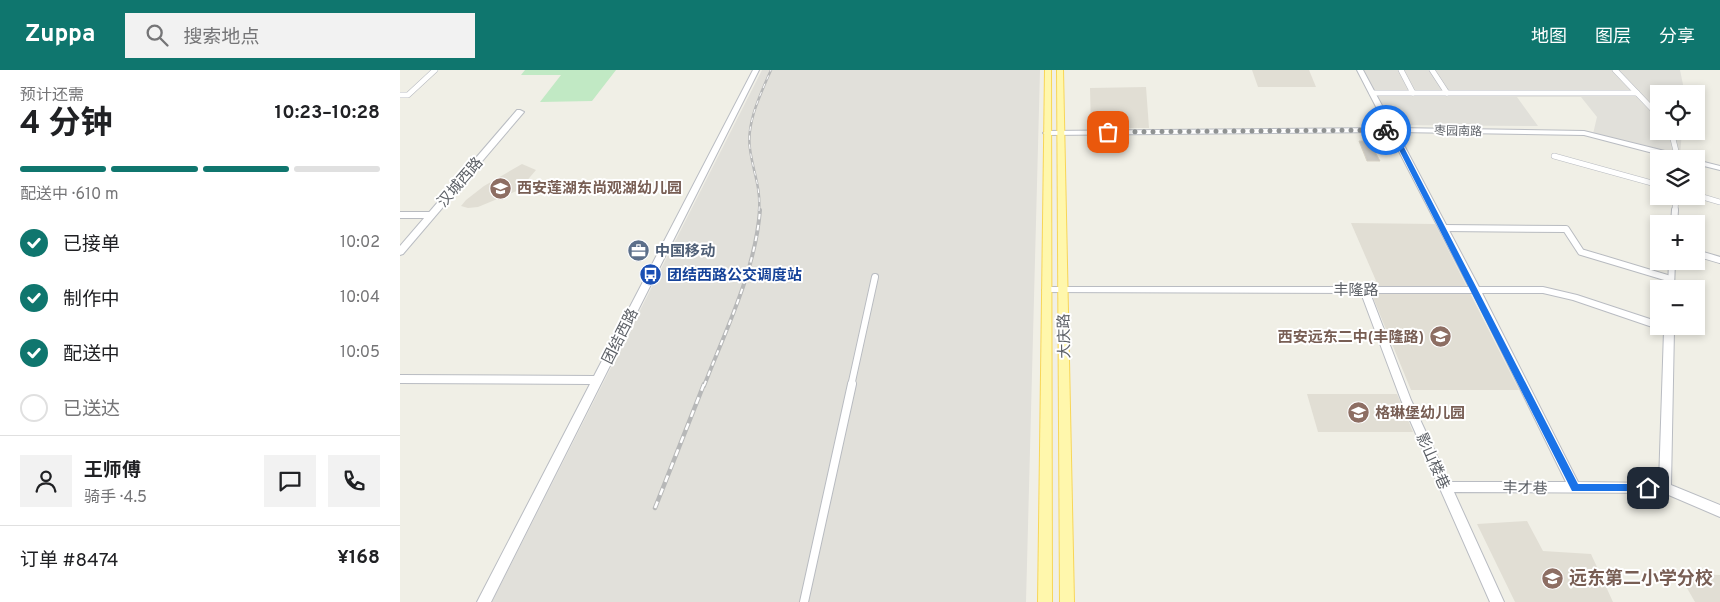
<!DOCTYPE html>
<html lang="zh">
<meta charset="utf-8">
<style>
:root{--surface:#fff;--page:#f2f2f2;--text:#202124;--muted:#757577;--line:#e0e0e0;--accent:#0f766e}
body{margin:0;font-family:Overpass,"Noto Sans SC",sans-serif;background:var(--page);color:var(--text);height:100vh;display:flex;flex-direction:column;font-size:19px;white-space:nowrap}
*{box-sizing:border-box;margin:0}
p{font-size:16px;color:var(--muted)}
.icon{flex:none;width:28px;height:28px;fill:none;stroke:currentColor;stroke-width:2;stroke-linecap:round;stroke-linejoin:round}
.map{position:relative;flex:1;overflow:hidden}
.details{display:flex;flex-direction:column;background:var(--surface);width:400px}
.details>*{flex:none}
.tools{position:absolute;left:1250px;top:15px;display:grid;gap:10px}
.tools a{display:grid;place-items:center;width:55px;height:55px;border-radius:0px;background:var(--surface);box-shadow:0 2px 8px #0003;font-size:25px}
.pin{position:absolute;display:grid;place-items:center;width:42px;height:42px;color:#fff;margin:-21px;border-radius:10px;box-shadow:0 2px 8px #0006}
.courier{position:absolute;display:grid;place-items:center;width:50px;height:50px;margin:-25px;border:4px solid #1a73e8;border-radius:50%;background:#fff;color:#222;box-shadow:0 1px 6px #0007}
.headline em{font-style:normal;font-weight:700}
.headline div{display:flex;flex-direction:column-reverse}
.headline{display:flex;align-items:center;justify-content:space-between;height:85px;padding:0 20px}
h1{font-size:32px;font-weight:700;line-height:38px}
.bar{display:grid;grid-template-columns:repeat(4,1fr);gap:8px 5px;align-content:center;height:60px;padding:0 20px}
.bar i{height:6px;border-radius:4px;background:var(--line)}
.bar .active{background:var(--accent)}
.bar p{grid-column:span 4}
.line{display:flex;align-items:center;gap:12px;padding:0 20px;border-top:1px solid var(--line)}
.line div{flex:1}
.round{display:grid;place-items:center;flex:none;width:52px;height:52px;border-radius:0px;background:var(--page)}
ol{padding:0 20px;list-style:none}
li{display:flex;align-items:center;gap:15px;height:55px}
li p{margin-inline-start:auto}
li .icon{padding:5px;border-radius:50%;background:var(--accent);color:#fff;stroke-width:4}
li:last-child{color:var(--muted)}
li i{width:28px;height:28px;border:2px solid var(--line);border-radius:50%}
header{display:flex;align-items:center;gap:30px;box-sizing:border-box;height:70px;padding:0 25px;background:var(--accent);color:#fff}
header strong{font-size:24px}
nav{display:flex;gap:28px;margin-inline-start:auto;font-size:18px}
.search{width:350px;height:45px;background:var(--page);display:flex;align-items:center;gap:12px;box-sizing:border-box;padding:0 18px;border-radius:0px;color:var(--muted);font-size:19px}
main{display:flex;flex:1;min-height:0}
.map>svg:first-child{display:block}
.industrial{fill:#e1e0da}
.education{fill:#e1ded4}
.green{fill:#c1e9c4}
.building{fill:#cbc9c3;stroke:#d6d1c4}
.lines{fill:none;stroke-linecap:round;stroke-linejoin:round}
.street-far2-casing{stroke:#b8bbc0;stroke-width:6}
.street-far1-casing{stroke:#b8bbc0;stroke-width:8}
.street-casing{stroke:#b8bbc0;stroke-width:10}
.secondary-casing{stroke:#b9bcc2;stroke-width:2}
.primary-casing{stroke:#f8d657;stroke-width:2}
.street-far2{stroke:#fff;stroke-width:5}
.street-far1{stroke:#fff;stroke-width:6}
.street{stroke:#fff;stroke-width:8}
.secondary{fill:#fff;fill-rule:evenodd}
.primary{fill:#fff7ac;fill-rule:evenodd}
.rail-far2-casing{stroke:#b7b8b8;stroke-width:2.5}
.rail-far1-casing{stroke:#b7b8b8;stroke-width:4}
.rail-casing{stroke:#b7b8b8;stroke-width:4.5}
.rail-far2{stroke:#fff;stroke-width:1;stroke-dasharray:4.5;stroke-linecap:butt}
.rail-far1{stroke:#fff;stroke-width:2;stroke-dasharray:5.5;stroke-linecap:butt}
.rail{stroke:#fff;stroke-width:2.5;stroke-dasharray:7;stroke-linecap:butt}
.route{fill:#1a73e8}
.done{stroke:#909393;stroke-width:5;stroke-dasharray:0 9}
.labels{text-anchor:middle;stroke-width:4;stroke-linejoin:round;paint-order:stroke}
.far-street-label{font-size:12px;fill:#5d6167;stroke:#fff}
.street-label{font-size:15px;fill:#5d6167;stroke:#fff}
.education-label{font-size:15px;font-weight:bold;fill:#785e54;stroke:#fff;text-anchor:start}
.service-label{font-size:15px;font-weight:bold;fill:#4e5e75;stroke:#fff;text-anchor:start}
.transit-label{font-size:15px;font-weight:bold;fill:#164399;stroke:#fff;text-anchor:start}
.near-education-label{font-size:18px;font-weight:bold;fill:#785e54;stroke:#fff;text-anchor:start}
</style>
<header>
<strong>Zuppa</strong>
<div class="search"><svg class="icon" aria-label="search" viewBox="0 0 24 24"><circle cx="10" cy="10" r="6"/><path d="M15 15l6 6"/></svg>搜索地点</div>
<nav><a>地图</a><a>图层</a><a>分享</a></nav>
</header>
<main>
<section class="details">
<div class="headline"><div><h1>4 分钟</h1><p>预计还需</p></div><em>10:23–10:28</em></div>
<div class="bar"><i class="active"></i><i class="active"></i><i class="active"></i><i></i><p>配送中 · 610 m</p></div>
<ol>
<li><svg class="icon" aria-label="check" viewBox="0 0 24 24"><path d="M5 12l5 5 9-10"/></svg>已接单<p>10:02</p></li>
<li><svg class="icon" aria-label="check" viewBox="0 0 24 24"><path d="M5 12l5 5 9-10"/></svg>制作中<p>10:04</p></li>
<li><svg class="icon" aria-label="check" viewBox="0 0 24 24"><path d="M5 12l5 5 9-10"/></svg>配送中<p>10:05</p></li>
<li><i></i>已送达</li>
</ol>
<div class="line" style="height:90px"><a class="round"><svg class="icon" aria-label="person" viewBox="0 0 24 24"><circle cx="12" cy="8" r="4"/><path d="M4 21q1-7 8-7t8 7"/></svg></a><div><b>王师傅</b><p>骑手 · 4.5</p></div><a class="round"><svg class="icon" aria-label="chat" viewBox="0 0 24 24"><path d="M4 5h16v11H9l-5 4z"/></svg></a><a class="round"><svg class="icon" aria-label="phone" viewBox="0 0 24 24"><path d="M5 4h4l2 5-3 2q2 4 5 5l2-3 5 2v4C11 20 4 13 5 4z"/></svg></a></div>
<div class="line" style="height:65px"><div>订单 #8474</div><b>¥168</b></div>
</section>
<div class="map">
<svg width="1320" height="532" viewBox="0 0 1320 532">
<rect width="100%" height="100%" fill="#f0efe6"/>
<g class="industrial">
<polygon points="362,0 640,0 626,532 92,532"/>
<polygon points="963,0 1280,0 1285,24 1259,24 1259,61 1282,61 1280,86 1193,64 1197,47 1181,27 1117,27 1138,56 993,55"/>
</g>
<g class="education">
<polygon points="852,0 909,0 916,17 858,17"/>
<polygon points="746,17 749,58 691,58 690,18"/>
<polygon points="122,94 136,100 119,120 78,137 68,138 61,136 66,130 84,116"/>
<polygon points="951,153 1035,154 1119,320 1011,320 967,213 977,213"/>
<polygon points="907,324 997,324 1013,362 918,362"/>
<polygon points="1127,451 1143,481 1191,484 1213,532 1115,532 1077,454"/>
<polygon points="1279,504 1320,505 1320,532 1295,532"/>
</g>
<polygon class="green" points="125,0 216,0 192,31 140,32 161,5 121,5"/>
<polygon class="building" points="959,71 969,71 980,91 967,91"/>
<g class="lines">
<defs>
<g id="street-far2">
<polyline points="1001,0 1013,23"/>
<polyline points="1032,0 1047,23"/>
<polyline points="1215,0 1259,46"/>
<polyline points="972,23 1237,23"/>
<polyline points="0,25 8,25 35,0"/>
<polyline points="1271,61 1278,89"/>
<polyline points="1154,86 1259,115"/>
<polyline points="1296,125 1320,132"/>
<polyline points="1275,141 1276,126"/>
</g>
<g id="street-far1">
<polyline points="0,145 31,145"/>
<polyline points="1274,154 1275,140"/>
<polyline points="1043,158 1166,159 1181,182 1271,209"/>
<polyline points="1296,183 1320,190"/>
<polyline points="1271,219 1272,191"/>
<polyline points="451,316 475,207"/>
</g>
<polyline id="street" points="404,532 452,314"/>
<g id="secondary">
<polygon points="353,0 359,0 91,532 77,532 190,314 0,313 0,305 194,306"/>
<path d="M957 0H963L994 58 1184 61 1289 87 1290 89H1276L1184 65 997 62 1079 217H1143L1177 225 1259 252V256H1273L1274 259 1271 415 1320 435V447L1264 423 1054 422 1104 532H1090L1001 330 961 223 644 222 642 220 644 218 647 217H1069L989 62 647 65 643 63 647 61 987 58ZM970 223H1073L1166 412H1049L1011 330ZM1082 223H1143L1173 230 1264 261 1259 413 1178 412Z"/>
<polygon points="117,40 120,40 124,42 3,184 0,185 0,176"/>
<polygon points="1296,90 1320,96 1320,100 1296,94"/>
</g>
<g id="primary">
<polygon points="645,0 651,0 652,532 638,532"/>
<polygon points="657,0 663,0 674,532 660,532"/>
</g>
</defs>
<use href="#street-far2" class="street-far2-casing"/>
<use href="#street-far1" class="street-far1-casing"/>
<use href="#street" class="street-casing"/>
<use href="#secondary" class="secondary-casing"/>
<use href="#primary" class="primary-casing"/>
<use href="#street-far2" class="street-far2"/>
<use href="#street-far1" class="street-far1"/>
<use href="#street" class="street"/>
<use href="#secondary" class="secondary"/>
<use href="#primary" class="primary"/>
<defs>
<path id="rail-far2" d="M359 141C361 117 353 102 350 79 346 53 361 23 371 0"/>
<path id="rail-far1" d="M304 316C326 259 355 202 360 140"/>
<polyline id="rail" points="255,438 304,314"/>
</defs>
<use href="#rail-far2" class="rail-far2-casing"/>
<use href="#rail-far1" class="rail-far1-casing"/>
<use href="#rail" class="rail-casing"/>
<use href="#rail-far2" class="rail-far2"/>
<use href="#rail-far1" class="rail-far1"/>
<use href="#rail" class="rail"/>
</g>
<polygon class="route" points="986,58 995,60 1178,414 1248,414 1253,418 1251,421 1172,421 990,62 983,60"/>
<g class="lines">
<polyline class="done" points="708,62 986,60"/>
</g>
<defs>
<symbol id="school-disc" viewBox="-11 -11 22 22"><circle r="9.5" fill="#8d6e63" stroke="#fff"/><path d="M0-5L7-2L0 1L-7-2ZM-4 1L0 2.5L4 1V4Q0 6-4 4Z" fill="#fff"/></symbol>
<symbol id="office-disc" viewBox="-11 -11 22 22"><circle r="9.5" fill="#5c6f8a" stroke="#fff"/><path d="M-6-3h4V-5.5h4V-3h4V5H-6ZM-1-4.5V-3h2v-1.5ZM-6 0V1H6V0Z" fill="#fff"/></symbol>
<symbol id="bus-disc" viewBox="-11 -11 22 22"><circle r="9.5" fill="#1a4fb4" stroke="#fff"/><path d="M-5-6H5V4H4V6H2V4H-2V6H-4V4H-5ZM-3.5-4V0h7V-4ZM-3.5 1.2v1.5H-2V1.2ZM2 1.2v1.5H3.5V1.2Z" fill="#fff"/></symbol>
</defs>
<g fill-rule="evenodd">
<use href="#school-disc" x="88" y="106" width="25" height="25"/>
<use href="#office-disc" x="226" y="168" width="25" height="25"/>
<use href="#bus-disc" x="238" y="192" width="25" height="25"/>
<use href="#school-disc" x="1028" y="254" width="25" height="25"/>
<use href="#school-disc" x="946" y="330" width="25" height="25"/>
<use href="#school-disc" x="1140" y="496" width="25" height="25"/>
</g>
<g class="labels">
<g class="far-street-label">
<text transform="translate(1058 61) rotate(1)" y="4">枣园南路</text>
</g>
<g class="street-label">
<text transform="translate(60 112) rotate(-49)" y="5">汉城西路</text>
<text x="956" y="225">丰隆路</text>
<text transform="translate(220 266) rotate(-63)" y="5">团结西路</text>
<text transform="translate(664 266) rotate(-91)" y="5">大庆路</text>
<text transform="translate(1033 391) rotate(66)" y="5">影山楼巷</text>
<text transform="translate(1125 418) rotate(1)" y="5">丰才巷</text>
</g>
<g class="education-label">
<text x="117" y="123">西安莲湖东尚观湖幼儿园</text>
<text x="1024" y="272" text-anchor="end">西安远东二中(丰隆路)</text>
<text x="975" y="348">格琳堡幼儿园</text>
</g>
<g class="service-label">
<text x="255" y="186">中国移动</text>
</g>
<g class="transit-label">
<text x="267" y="210">团结西路公交调度站</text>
</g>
<g class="near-education-label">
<text x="1169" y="514">远东第二小学分校</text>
</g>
</g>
</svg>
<div class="tools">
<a><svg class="icon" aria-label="locate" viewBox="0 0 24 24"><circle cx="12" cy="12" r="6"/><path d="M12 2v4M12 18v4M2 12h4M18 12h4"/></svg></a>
<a><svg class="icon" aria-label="layers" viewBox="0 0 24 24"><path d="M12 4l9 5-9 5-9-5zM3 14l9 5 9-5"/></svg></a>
<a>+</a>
<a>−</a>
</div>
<div class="pin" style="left:708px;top:62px;background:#ea580c"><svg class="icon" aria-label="bag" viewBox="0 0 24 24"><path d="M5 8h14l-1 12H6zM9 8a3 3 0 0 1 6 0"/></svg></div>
<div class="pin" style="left:1248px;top:418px;background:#1f2937"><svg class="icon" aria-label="home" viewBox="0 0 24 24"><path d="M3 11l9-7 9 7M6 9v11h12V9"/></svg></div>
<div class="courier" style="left:986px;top:60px"><svg class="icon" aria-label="bike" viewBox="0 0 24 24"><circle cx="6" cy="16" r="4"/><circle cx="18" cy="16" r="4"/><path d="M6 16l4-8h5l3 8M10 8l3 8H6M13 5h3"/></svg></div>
</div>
</main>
